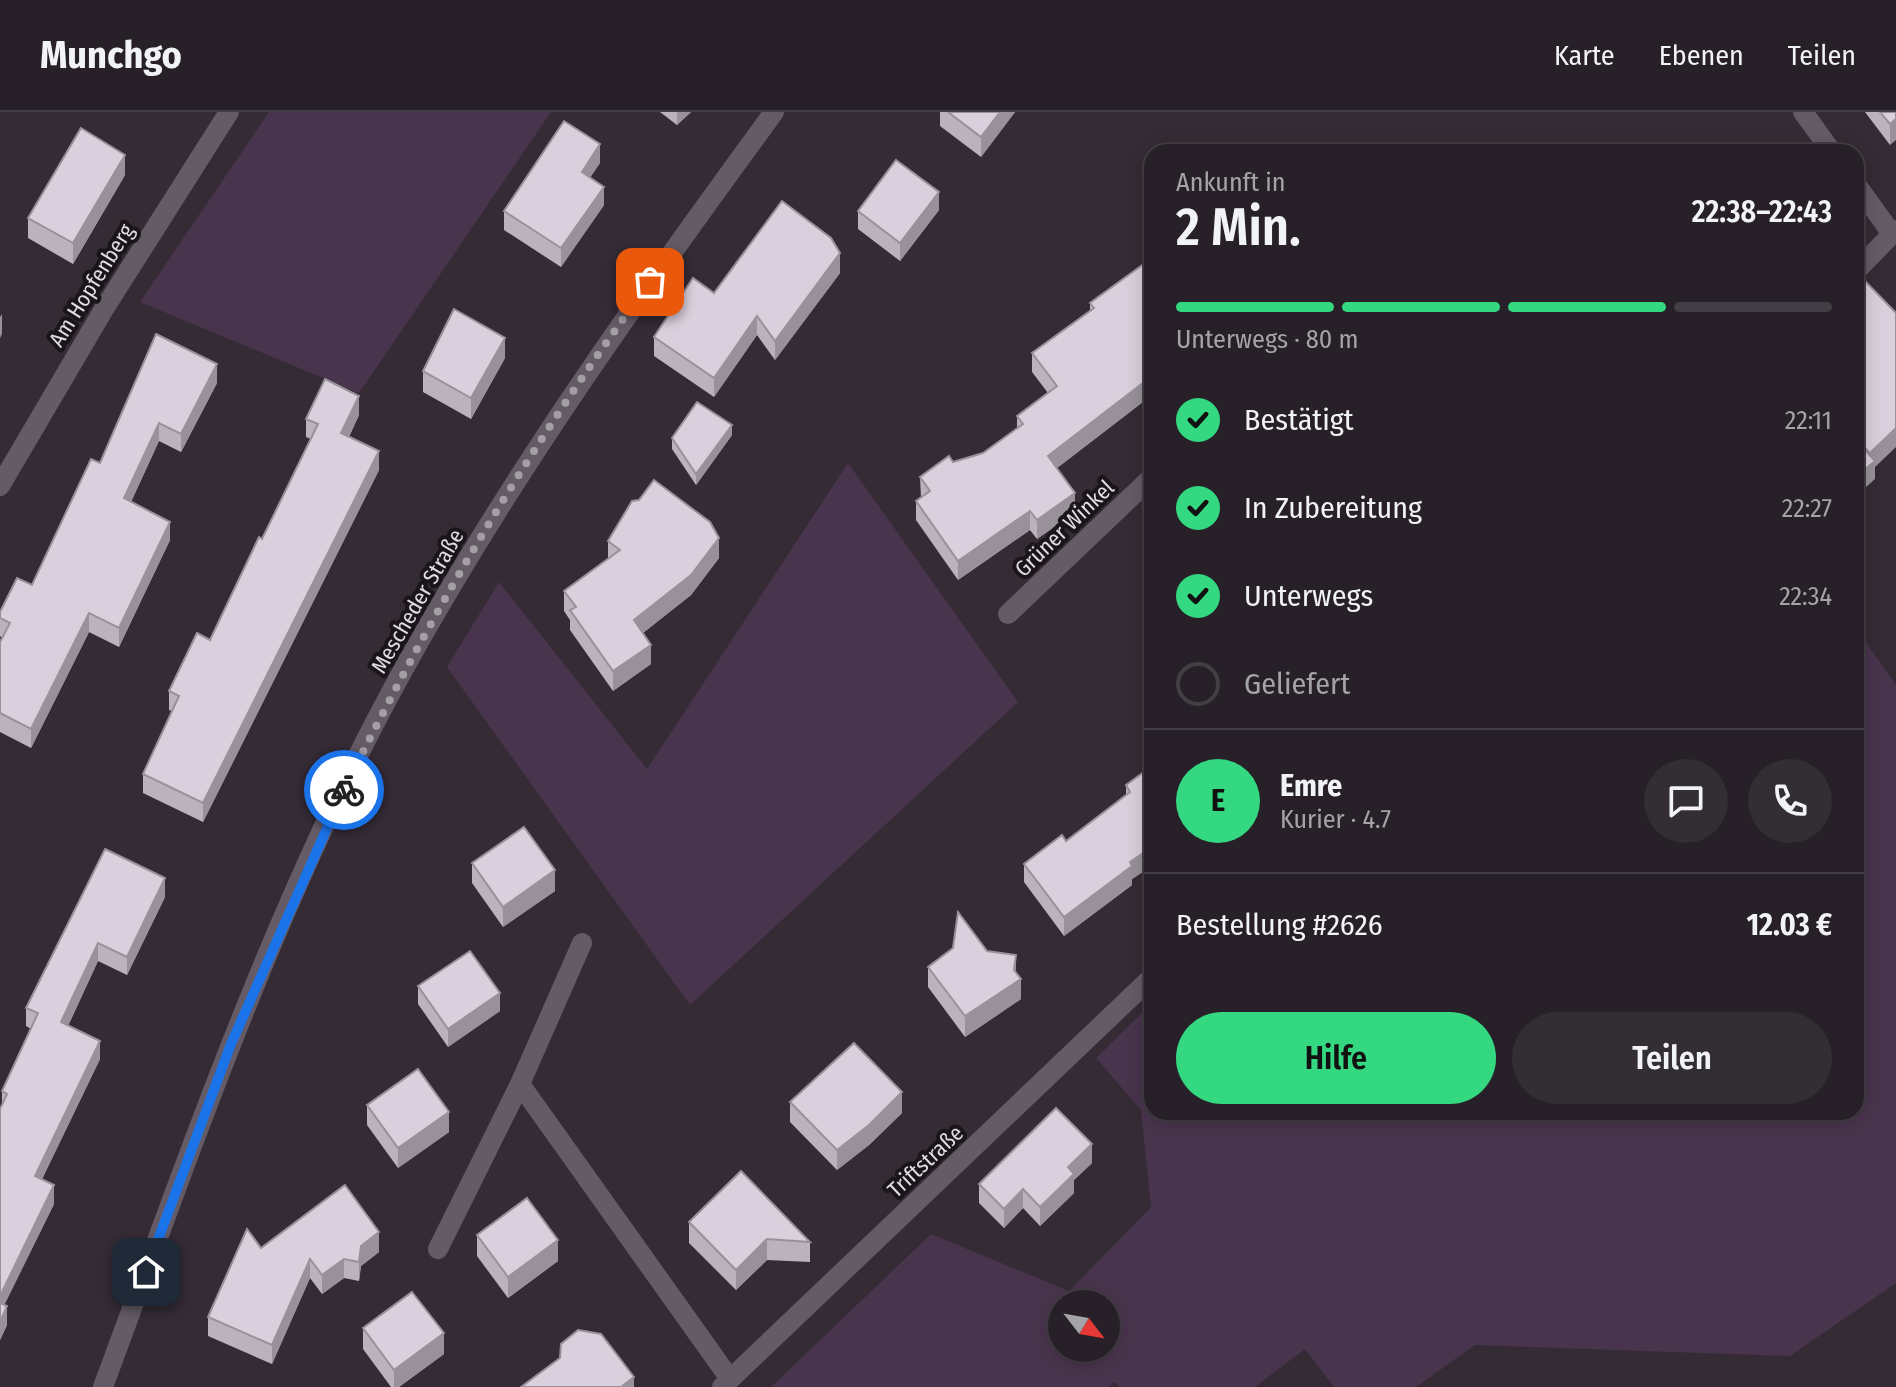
<!DOCTYPE html>
<html lang="de">
<meta charset="utf-8">
<style>
:root{--surface:#272028;--page:#332d34;--text:#f1f3f6;--muted:#a4a3a8;--line:#433e45;--accent:#34d881}
body{margin:0;font-family:"Fira Sans Condensed",sans-serif;background:var(--page);color:var(--text);height:100vh;display:flex;flex-direction:column;font-size:30px;white-space:nowrap}
*{box-sizing:border-box;margin:0}
p{font-size:26px;color:var(--muted)}
.icon{flex:none;width:44px;height:44px;fill:none;stroke:currentColor;stroke-width:2;stroke-linecap:round;stroke-linejoin:round}
.map{position:relative;flex:1;overflow:hidden}
.side{position:absolute;left:1144px;top:32px;width:720px;height:976px;display:flex;flex-direction:column;background:var(--surface);border-radius:24px;box-shadow:0 4px 20px #0003,0 0 0 2px var(--line)}
.side>*{flex:none}
.needle{width:52px;rotate:121deg}
.tools{position:absolute;left:1048px;top:1178px;display:grid;gap:16px}
.tools a{display:grid;place-items:center;width:72px;height:72px;border-radius:50%;background:var(--surface);box-shadow:0 4px 20px #0003,0 0 0 2px var(--line);font-size:40px}
.pin{position:absolute;display:grid;place-items:center;width:68px;height:68px;color:#fff;margin:-34px;border-radius:16px;box-shadow:0 4px 12px #0006}
.courier{position:absolute;display:grid;place-items:center;width:80px;height:80px;margin:-40px;border:6px solid #1a73e8;border-radius:50%;background:#fff;color:#222;box-shadow:0 2px 10px #0007}
.head em{font-style:normal;font-weight:600}
.head div{display:flex;flex-direction:column-reverse}
.head{display:flex;align-items:center;justify-content:space-between;height:136px;padding:0 32px}
h1{font-size:52px;font-weight:600;line-height:60px}
.bar{display:grid;grid-template-columns:repeat(4,1fr);gap:12px 8px;align-content:center;height:96px;padding:0 32px}
.bar i{height:10px;border-radius:6px;background:var(--line)}
.bar .current{background:var(--accent)}
.bar p{grid-column:span 4}
.line{display:flex;align-items:center;gap:20px;padding:0 32px;border-top:2px solid var(--line)}
.line div{flex:1}
.round{display:grid;place-items:center;flex:none;width:84px;height:84px;border-radius:42px;background:var(--page)}
ol{padding:0 32px;list-style:none}
li{display:flex;align-items:center;gap:24px;height:88px}
li p{margin-inline-start:auto}
li .icon{padding:8px;border-radius:50%;background:var(--accent);color:#111;stroke-width:4}
li:last-child{color:var(--muted)}
li i{width:44px;height:44px;border:4px solid var(--line);border-radius:50%}
.cta{display:flex;gap:16px;margin-top:auto;padding:16px 32px}
.cta a{flex:1;height:92px;border-radius:48px;background:var(--accent);color:#111;font-size:32px;font-weight:600;line-height:92px;text-align:center}
.cta a+a{background:var(--page);color:var(--text)}
header{display:flex;align-items:center;gap:48px;box-sizing:border-box;height:112px;padding:0 40px;background:var(--surface);border-bottom:2px solid var(--line)}
header strong{font-size:38px}
nav{display:flex;gap:44px;margin-inline-start:auto;font-size:28px}
.map>svg:first-child{display:block}
.green{fill:#49344d;fill-rule:evenodd}
.lines{fill:none;stroke-linecap:round;stroke-linejoin:round}
.minor{stroke:#655b67;stroke-width:20}
.tertiary{stroke:#655b67;stroke-width:20}
.wall{fill:#bbb2bd}
.shaded-wall{fill:#99919a}
.building{fill:#dacfdc;stroke:#99919a;stroke-width:2}
.done{stroke:#a49ea5;stroke-width:8;stroke-dasharray:0 14.4}
.route{stroke:#1a73e8;stroke-width:10}
.labels{text-anchor:middle;stroke-width:8;stroke-linejoin:round;paint-order:stroke}
.street-label{font-size:22px;fill:#e1dce2;stroke:#19151a}
</style>
<header>
<strong>Munchgo</strong>
<nav><a>Karte</a><a>Ebenen</a><a>Teilen</a></nav>
</header>
<div class="map">
<svg width="1896" height="1275" viewBox="0 0 1896 1275">
<rect width="100%" height="100%" fill="#342b35"/>
<g class="green">
<polygon points="269,0 551,0 359,281 140,190"/>
<polygon points="848,351 1018,590 690,893 447,555 499,470 647,657"/>
<path d="M1856 516 1896 573V1171L1790 1244 1475 1233 1416 1275H1334L1305 1237 1255 1275H1119L1115 1270 1108 1275H771L931 1122 1069 1179 1151 1095 1141 998 1096 946 1152 891V1000H1856ZM1106 1192V1236H1062V1192Z"/>
</g>
<g class="lines">
<g class="minor">
<polyline points="1803,0 1832,40"/>
<polyline points="1856,72 1892,122"/>
<polyline points="1856,159 1896,118"/>
<polyline points="0,374 104,197 229,0"/>
<polyline points="1008,502 1152,365"/>
<polyline points="520,972 582,831"/>
<polyline points="438,1137 520,972 730,1267"/>
<polyline points="722,1275 1152,865"/>
</g>
<path class="tertiary" d="M103 1275C194 1030 279 780 407 551 515 357 643 179 774 0"/>
</g>
<g class="wall">
<polygon points="660,0 691,0 677,13"/>
<polygon points="940,0 1015,0 981,45 940,14"/>
<polygon points="1865,0 1896,0 1890,33"/>
<polygon points="600,51 590,65 604,93 561,155 504,118 504,99"/>
<polygon points="125,63 73,152 28,126 28,106"/>
<polygon points="939,98 900,149 858,117 858,99"/>
<polygon points="840,161 775,248 757,223 714,285 654,244 654,225 714,181"/>
<polygon points="1090,191 1152,283 1057,356 1075,400 1037,427 1030,418 958,468 916,408 916,389 921,386 920,365 983,341 1017,316 1017,304 1048,281 1032,260 1032,241 1090,199"/>
<polygon points="505,246 471,307 423,280 423,259"/>
<polygon points="217,271 181,340 159,329 131,390 170,428 119,535 89,520 31,636 0,620 0,530 2,526 0,524 0,500 32,473 100,351"/>
<polygon points="359,303 349,325 379,358 203,710 143,681 143,662 172,599 169,598 169,579 210,528 262,427 311,327 306,325 306,307"/>
<polygon points="732,323 696,373 672,337 672,326"/>
<polygon points="608,429 719,446 691,483 643,521 651,552 613,579 570,518 570,508 564,499 564,479 608,447"/>
<polygon points="1152,654 1152,754 1132,767 1132,773 1064,824 1024,770 1024,752 1066,729 1126,683 1126,673"/>
<polygon points="105,737 165,785 127,863 98,849 68,914 100,947 42,1067 54,1092 4,1193 7,1213 0,1228 2,979 31,917 26,914 26,896"/>
<polygon points="472,751 555,779 503,815 472,771"/>
<polygon points="987,839 1016,860 1021,887 965,925 928,875 928,855"/>
<polygon points="418,874 500,899 448,935 418,892"/>
<polygon points="790,990 902,1001 869,1033 837,1058 790,1010"/>
<polygon points="367,993 449,1020 398,1056 367,1013"/>
<polygon points="1092,1051 1074,1068 1074,1081 1040,1114 1023,1096 1004,1116 979,1091 979,1072"/>
<polygon points="689,1110 810,1130 810,1150 767,1148 736,1178 689,1131"/>
<polygon points="477,1123 558,1149 508,1186 477,1144"/>
<polygon points="261,1136 379,1140 361,1154 359,1169 344,1166 322,1182 310,1166 272,1252 208,1224 208,1205"/>
<polygon points="363,1216 444,1242 399,1275 391,1275 363,1237"/>
</g>
<g class="shaded-wall">
<polygon points="677,0 691,0 677,13"/>
<polygon points="1000,0 1015,0 981,45 981,25"/>
<polygon points="1896,7 1896,28 1890,33 1890,12"/>
<polygon points="600,32 600,51 582,78 582,60"/>
<polygon points="125,43 125,63 73,152 73,131"/>
<polygon points="604,75 604,93 561,155 561,136"/>
<polygon points="939,80 939,98 900,149 900,131"/>
<polygon points="840,141 840,161 775,248 775,229"/>
<polygon points="2,202 2,222 0,226 0,205"/>
<polygon points="757,204 757,223 714,285 714,266"/>
<polygon points="505,226 505,246 471,307 471,286"/>
<polygon points="217,252 217,271 181,340 181,322"/>
<polygon points="1152,264 1152,283 1048,363 1048,344"/>
<polygon points="359,284 359,303 341,340 341,321"/>
<polygon points="159,311 159,329 124,405 124,386"/>
<polygon points="732,313 732,323 696,373 696,362"/>
<polygon points="1896,316 1896,335 1875,355 1875,367 1856,384 1856,365 1870,352 1870,341"/>
<polygon points="379,339 379,358 203,710 203,691"/>
<polygon points="1075,381 1075,400 1037,427 1037,408"/>
<polygon points="1030,399 1030,418 958,468 958,449"/>
<polygon points="170,410 170,428 119,535 119,516"/>
<polygon points="719,426 719,446 691,483 634,528 634,508"/>
<polygon points="89,501 89,520 31,636 31,617"/>
<polygon points="651,533 651,552 613,579 613,559"/>
<polygon points="1152,735 1152,754 1132,767 1132,773 1064,824 1064,805 1130,750"/>
<polygon points="555,758 555,779 503,815 503,795"/>
<polygon points="165,766 165,785 127,863 127,845"/>
<polygon points="98,831 98,849 61,929 61,910"/>
<polygon points="1016,843 1016,864 1021,867 1021,887 965,925 965,904 1014,858"/>
<polygon points="500,881 500,899 448,935 448,917"/>
<polygon points="100,929 100,947 35,1082 35,1064"/>
<polygon points="902,980 902,1001 869,1033 837,1058 837,1038"/>
<polygon points="449,1000 449,1020 398,1056 398,1036"/>
<polygon points="1092,1032 1092,1051 1074,1068 1074,1081 1040,1114 1040,1095 1068,1055"/>
<polygon points="54,1073 54,1092 0,1202 0,1184"/>
<polygon points="1023,1077 1023,1096 1004,1116 1004,1097"/>
<polygon points="379,1120 379,1140 361,1154 359,1169 359,1150 361,1134"/>
<polygon points="767,1127 767,1148 736,1178 736,1158"/>
<polygon points="558,1128 558,1149 508,1186 508,1165"/>
<polygon points="310,1147 310,1166 272,1252 272,1233"/>
<polygon points="344,1147 344,1166 322,1182 322,1163"/>
<polygon points="7,1194 7,1213 0,1228 0,1210"/>
<polygon points="444,1221 444,1242 399,1275 394,1275 394,1258"/>
<polygon points="634,1265 634,1275 621,1275"/>
</g>
<g class="building">
<polygon points="948,0 1000,0 981,25"/>
<polygon points="1880,0 1896,0 1896,7 1890,12"/>
<polygon points="564,9 600,32 582,60 604,75 561,136 504,99"/>
<polygon points="81,16 125,43 73,131 28,106"/>
<polygon points="896,48 939,80 900,131 858,99"/>
<polygon points="782,89 831,126 840,141 775,229 757,204 714,266 654,225 693,166 714,181"/>
<polygon points="1152,146 1152,264 1048,344 1075,381 1037,408 1030,399 958,449 916,389 930,379 920,365 949,344 953,350 983,341 1023,312 1017,304 1057,274 1032,241 1094,196 1090,191"/>
<polygon points="1864,168 1896,201 1896,316 1870,341 1856,327 1856,176"/>
<polygon points="454,197 505,226 471,286 423,259"/>
<polygon points="156,222 217,252 181,322 159,311 124,386 170,410 119,516 89,501 31,617 0,601 0,530 10,511 0,506 0,500 17,466 32,473 91,347 100,351"/>
<polygon points="325,267 359,284 341,321 379,339 203,691 143,662 179,584 169,579 197,521 210,528 259,425 262,427 318,312 306,307"/>
<polygon points="697,290 732,313 696,362 672,326"/>
<polygon points="1856,328 1875,349 1856,365"/>
<polygon points="654,368 710,410 719,426 691,463 634,508 651,533 613,559 570,498 576,495 564,479 620,438 608,429 632,389 639,388"/>
<polygon points="1152,654 1152,735 1130,750 1132,754 1064,805 1024,752 1062,723 1066,729 1130,680 1126,673"/>
<polygon points="524,715 555,758 503,795 472,751"/>
<polygon points="105,737 165,766 127,845 98,831 61,910 100,929 35,1064 54,1073 0,1184 0,997 7,982 2,979 38,901 26,896"/>
<polygon points="958,800 987,839 1016,843 1014,858 1021,867 965,904 928,855 953,836"/>
<polygon points="470,839 500,881 448,917 418,874"/>
<polygon points="854,931 902,980 869,1013 837,1038 790,990"/>
<polygon points="418,957 449,1000 398,1036 367,993"/>
<polygon points="1056,996 1092,1032 1068,1055 1074,1062 1040,1095 1023,1077 1004,1097 979,1072"/>
<polygon points="741,1059 810,1130 767,1127 736,1158 689,1110"/>
<polygon points="345,1073 379,1120 361,1134 359,1150 344,1147 322,1163 310,1147 272,1233 208,1205 247,1117 261,1136"/>
<polygon points="527,1086 558,1128 508,1165 477,1123"/>
<polygon points="412,1180 444,1221 394,1258 363,1216"/>
<polygon points="0,1191 7,1194 0,1210"/>
<polygon points="578,1218 601,1222 634,1265 621,1275 521,1275 560,1246 561,1232"/>
</g>
<g class="lines">
<path class="done" d="M344 678C431 501 532 330 650 170"/>
<polyline class="route" points="146,1160 231,932 344,678"/>
</g>
<g class="labels">
<g class="street-label">
<text transform="translate(91 173) rotate(-58)" y="8">Am Hopfenberg</text>
<text transform="translate(1064 416) rotate(-44)" y="8">Grüner Winkel</text>
<text transform="translate(417 489) rotate(-60)" y="8">Mescheder Straße</text>
<text transform="translate(925 1049) rotate(-43)" y="8">Triftstraße</text>
</g>
</g>
</svg>
<div class="tools">
<a><svg class="needle" viewBox="-14 -14 28 28"><path d="M0-13l5 13h-10z" fill="#e53935"/><path d="M0 13l5-13h-10z" fill="#a4a3a8"/></svg></a>
</div>
<div class="pin" style="left:650px;top:170px;background:#ea580c"><svg class="icon" aria-label="bag" viewBox="0 0 24 24"><path d="M5 8h14l-1 12H6zM9 8a3 3 0 0 1 6 0"/></svg></div>
<div class="pin" style="left:146px;top:1160px;background:#1f2937"><svg class="icon" aria-label="home" viewBox="0 0 24 24"><path d="M3 11l9-7 9 7M6 9v11h12V9"/></svg></div>
<div class="courier" style="left:344px;top:678px"><svg class="icon" aria-label="bike" viewBox="0 0 24 24"><circle cx="6" cy="16" r="4"/><circle cx="18" cy="16" r="4"/><path d="M6 16l4-8h5l3 8M10 8l3 8H6M13 5h3"/></svg></div>
<section class="side">
<div class="head"><div><h1>2 Min.</h1><p>Ankunft in</p></div><em>22:38–22:43</em></div>
<div class="bar"><i class="current"></i><i class="current"></i><i class="current"></i><i></i><p>Unterwegs · 80 m</p></div>
<ol>
<li><svg class="icon" aria-label="check" viewBox="0 0 24 24"><path d="M5 12l5 5 9-10"/></svg>Bestätigt<p>22:11</p></li>
<li><svg class="icon" aria-label="check" viewBox="0 0 24 24"><path d="M5 12l5 5 9-10"/></svg>In Zubereitung<p>22:27</p></li>
<li><svg class="icon" aria-label="check" viewBox="0 0 24 24"><path d="M5 12l5 5 9-10"/></svg>Unterwegs<p>22:34</p></li>
<li><i></i>Geliefert</li>
</ol>
<div class="line" style="height:144px"><b class="round" style="background:var(--accent);color:#111">E</b><div><b>Emre</b><p>Kurier · 4.7</p></div><a class="round"><svg class="icon" aria-label="chat" viewBox="0 0 24 24"><path d="M4 5h16v11H9l-5 4z"/></svg></a><a class="round"><svg class="icon" aria-label="phone" viewBox="0 0 24 24"><path d="M5 4h4l2 5-3 2q2 4 5 5l2-3 5 2v4C11 20 4 13 5 4z"/></svg></a></div>
<div class="line" style="height:104px"><div>Bestellung #2626</div><b>12.03 €</b></div>
<div class="cta"><a>Hilfe</a><a>Teilen</a></div>
</section>
</div>
